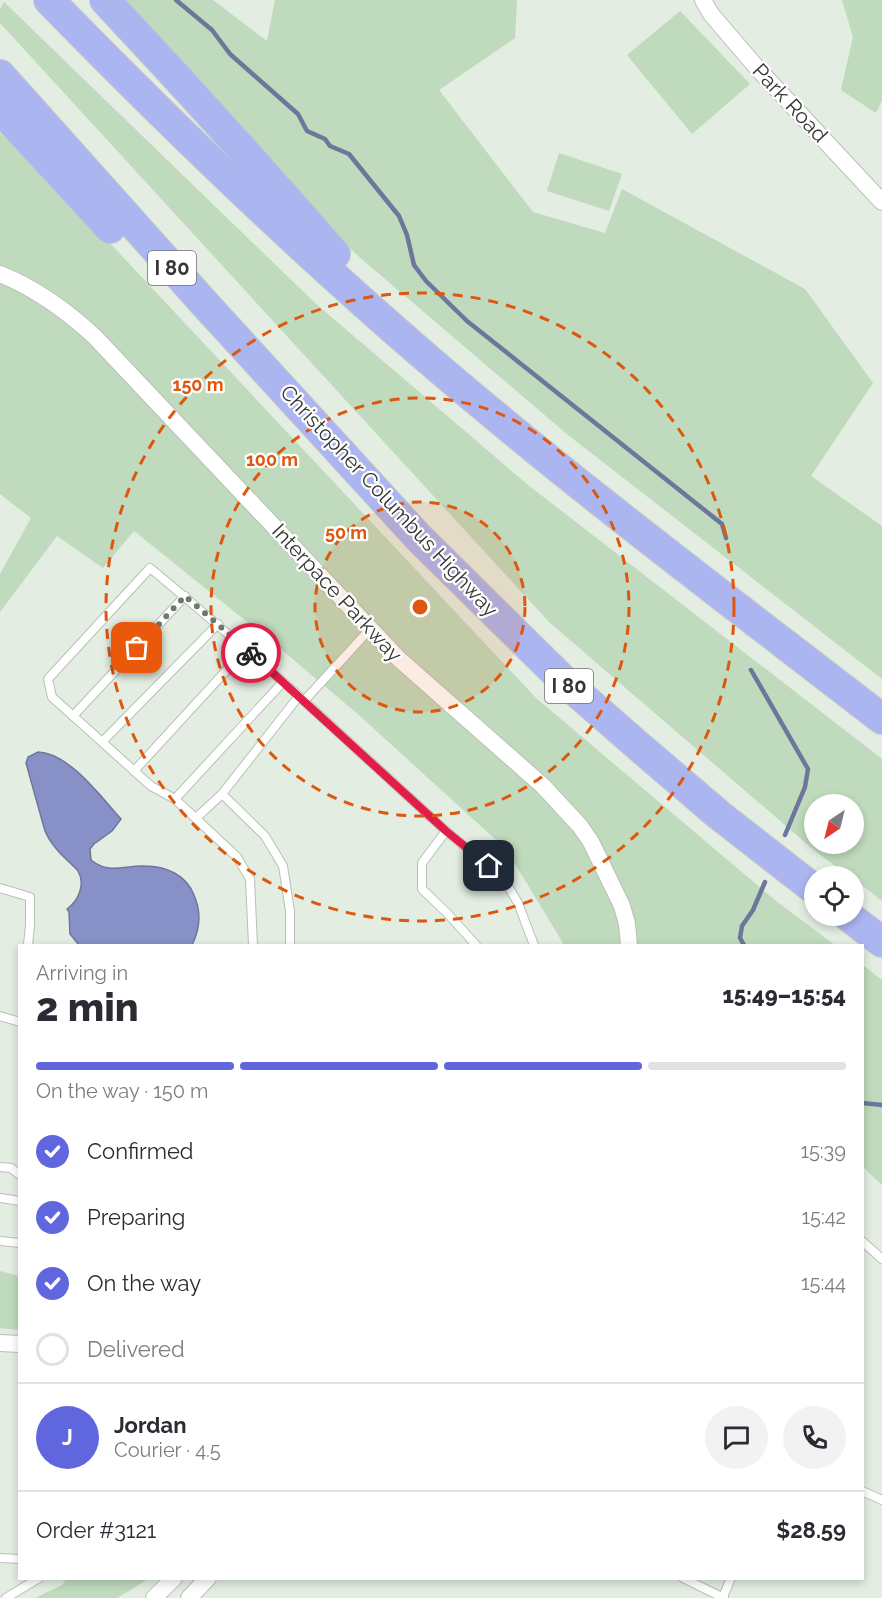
<!DOCTYPE html>
<meta charset="utf-8">
<style>
:root{--surface:#fff;--page:#f2f2f3;--text:#2b2b33;--muted:#7c7c81;--line:#e1e1e2;--accent:#5f66de}
body{margin:0;font-family:Raleway,sans-serif;background:var(--page);color:var(--text);height:100vh;display:flex;flex-direction:column;font-size:22px;white-space:nowrap}
*{box-sizing:border-box;margin:0}
p{font-size:20px;color:var(--muted)}
.icon{flex:none;width:33px;height:33px;fill:none;stroke:currentColor;stroke-width:2;stroke-linecap:round;stroke-linejoin:round}
.map{position:relative;flex:1;overflow:hidden}
.side{position:absolute;left:18px;top:944px;width:846px;height:636px;display:flex;flex-direction:column;background:var(--surface);border-radius:0px;box-shadow:0 3px 9px #0003}
.side>*{flex:none}
.needle{width:39px;rotate:215deg}
.fabs{position:absolute;left:804px;top:794px;display:grid;gap:12px}
.fabs a{display:grid;place-items:center;width:60px;height:60px;border-radius:50%;background:var(--surface);box-shadow:0 3px 9px #0003;font-size:30px}
.pin{position:absolute;display:grid;place-items:center;width:51px;height:51px;color:#fff;margin:-26px;border-radius:12px;box-shadow:0 3px 9px #0006}
.courier{position:absolute;display:grid;place-items:center;width:60px;height:60px;margin:-30px;border:4px solid #e11d48;border-radius:50%;background:#fff;color:#222;box-shadow:0 2px 8px #0007}
.summary em{font-style:normal;font-weight:800}
.summary div{display:flex;flex-direction:column-reverse}
.summary{display:flex;align-items:center;justify-content:space-between;height:102px;padding:0 18px}
h1{font-size:39px;font-weight:800;line-height:45px}
.bar{display:grid;grid-template-columns:repeat(4,1fr);gap:9px 6px;align-content:center;height:72px;padding:0 18px}
.bar i{height:8px;border-radius:4px;background:var(--line)}
.bar .current{background:var(--accent)}
.bar p{grid-column:span 4}
.line{display:flex;align-items:center;gap:15px;padding:0 18px;border-top:2px solid var(--line)}
.line div{flex:1}
.round{display:grid;place-items:center;flex:none;width:63px;height:63px;border-radius:32px;background:var(--page)}
ol{padding:0 18px;list-style:none}
li{display:flex;align-items:center;gap:18px;height:66px}
li p{margin-inline-start:auto}
li .icon{padding:6px;border-radius:50%;background:var(--accent);color:#fff;stroke-width:4}
li:last-child{color:var(--muted)}
li i{width:33px;height:33px;border:3px solid var(--line);border-radius:50%}
.map>svg:first-child{display:block}
.green{fill:#bfdabc;fill-rule:evenodd}
.water{fill:#8891c7;stroke:#6f769b;stroke-width:1.5}
.lines{fill:none;stroke-linecap:round;stroke-linejoin:round}
.stream{stroke:#6f769b;stroke-width:4.5}
.lane-casing{stroke:#b8c1b6;stroke-width:10}
.street-casing{stroke:#b8c1b6;stroke-width:18}
.highway-casing{stroke:#cacbca;stroke-width:32}
.lane{stroke:#fff;stroke-width:8}
.street{stroke:#fff;stroke-width:16}
.highway{stroke:#abb5f0;stroke-width:30}
.done{stroke:#717770;stroke-width:6;stroke-dasharray:0 10.8}
.route{stroke:#e11d48;stroke-width:8}
.ring{fill:none;stroke:#df570e;stroke-width:3;stroke-dasharray:10 8}
.labels{text-anchor:middle;stroke-width:4.5;stroke-linejoin:round;paint-order:stroke}
.shield{fill:#fff;stroke:#717370;stroke-width:1.5}
.shield-label{font-size:20px;font-weight:bold;fill:#343733}
.street-label{font-size:21px;fill:#343733;stroke:#fff}
.centre{fill:#df570e;stroke:#fff;stroke-width:3}
.ring-label{font-size:18px;text-anchor:middle;font-weight:bold;fill:#df570e;stroke:#fff;stroke-width:4.5;stroke-linejoin:round;paint-order:stroke}
</style>
<div class="map">
<svg width="882" height="1598" viewBox="0 0 882 1598">
<rect width="100%" height="100%" fill="#e3ede1"/>
<g class="green">
<polygon points="101,0 213,0 267,41 275,0 517,0 515,38 439,90 533,212 605,233 622,189 805,289 873,383 811,476 882,526 882,679 568,435 357,255"/>
<polygon points="842,0 882,0 882,100 876,113 841,90 853,37"/>
<path d="M4 2 315 303 528 485 882 759V901L854 879V876H849L815 851 549 622 0 23V9ZM814 804H854V843H814Z"/>
<polygon points="680,11 750,84 692,134 627,55"/>
<polygon points="0,133 77,208 536,698 776,901 835,945 562,945 563,943 506,849 360,716 282,650 134,531 103,568 57,536 0,612 0,574 31,518 0,494"/>
<polygon points="559,153 622,174 609,211 547,191"/>
<polygon points="863,965 882,980 882,1185 863,1167"/>
<polygon points="0,1271 19,1276 19,1330 0,1328"/>
<polygon points="67,1578 150,1578 117,1598 35,1598 62,1585"/>
</g>
<path class="water" d="M38 752C69 753 101 797 121 819L112 831 94 844 90 849 91 860C110 875 124 865 145 866 166 866 186 875 194 895 201 911 200 929 192 945H79L70 934 69 912 67 909C78 901 86 885 78 871 76 868 71 864 68 861 58 852 50 843 45 831L26 763 28 757Z"/>
<g class="lines">
<g class="stream">
<polyline points="176,0 212,30 230,54 298,114 307,131 325,139 330,146 349,154 399,216 407,235 414,265 426,281 467,321 722,524 726,538"/>
<polyline points="751,670 808,769 805,787 785,835"/>
<polyline points="744,945 740,938 742,926 753,910 765,882"/>
<polyline points="862,1103 882,1105"/>
</g>
<defs>
<g id="lane">
<path d="M283 682 175 799 151 786 52 697 48 679 150 568C201 610 250 653 299 696L304 701 370 629"/>
<polyline points="304,701 446,831 503,878 518,903 534,945"/>
<polyline points="73,716 185,596"/>
<polyline points="102,742 218,624"/>
<polyline points="134,771 246,649"/>
<polyline points="222,794 299,696"/>
<polyline points="175,799 237,857 250,879 253,945"/>
<polyline points="196,818 222,794 265,836 283,866 290,911 290,945"/>
<polyline points="446,831 422,863 422,889 448,914 476,945"/>
<polyline points="0,888 30,897 30,925 28,945"/>
<polyline points="0,1016 20,1022"/>
<polyline points="0,1167 11,1168 20,1175"/>
<polyline points="0,1198 20,1201"/>
<polyline points="0,1241 20,1243"/>
<polyline points="862,1241 882,1259"/>
<polyline points="862,1491 882,1500"/>
<polyline points="0,1558 20,1559"/>
<polyline points="683,1578 724,1598"/>
<polyline points="723,1597 731,1578"/>
<polyline points="6,1598 39,1578"/>
</g>
<g id="street">
<polyline points="703,0 711,14 758,69 882,202"/>
<path d="M0 274C35 288 67 311 95 337L399 659 543 786 580 826 591 842 622 906 627 924 629 945"/>
<polyline points="0,1343 20,1344"/>
<polyline points="154,1598 174,1578"/>
<polyline points="189,1598 208,1578"/>
</g>
<g id="highway">
<path d="M49 0C169 123 292 242 422 354 570 482 727 599 882 719"/>
<path d="M105 0C183 83 260 168 335 254"/>
<polyline points="0,75 204,303 419,538 497,615 564,681 636,744 719,815 814,889"/>
<polyline points="0,109 110,228"/>
<polyline points="847,915 882,942"/>
</g>
</defs>
<use href="#lane" class="lane-casing"/>
<use href="#street" class="street-casing"/>
<use href="#highway" class="highway-casing"/>
<use href="#lane" class="lane"/>
<use href="#street" class="street"/>
<use href="#highway" class="highway"/>
</g>
<g class="lines">
<polyline class="done" points="137,648 185,596 251,653"/>
<polyline class="route" points="251,653 446,831 489,866"/>
</g>
<circle cx="420" cy="607" r="105" fill="#df570e" fill-opacity=".12"/>
<g class="ring">
<circle cx="420" cy="607" r="105"/>
<circle cx="420" cy="607" r="209"/>
<circle cx="420" cy="607" r="314"/>
</g>
<g class="labels">
<g class="shield">
<rect x="148" y="251" width="48" height="34" rx="4.5"/>
<rect x="545" y="669" width="48" height="34" rx="4.5"/>
</g>
<g class="shield-label">
<text x="172" y="275">I 80</text>
<text x="569" y="693">I 80</text>
</g>
<g class="street-label">
<text transform="translate(790 103) rotate(47)" y="7">Park Road</text>
<text transform="translate(389 501) rotate(47)" y="7">Christopher Columbus Highway</text>
<text transform="translate(337 593) rotate(47)" y="7">Interpace Parkway</text>
</g>
</g>
<circle cx="420" cy="607" r="9" class="centre"/>
<g class="ring-label">
<text x="198" y="391">150 m</text>
<text x="272" y="466">100 m</text>
<text x="346" y="539">50 m</text>
</g>
</svg>
<div class="fabs">
<a><svg class="needle" viewBox="-14 -14 28 28"><path d="M0-13l5 13h-10z" fill="#e53935"/><path d="M0 13l5-13h-10z" fill="#7c7c81"/></svg></a>
<a><svg class="icon" aria-label="locate" viewBox="0 0 24 24"><circle cx="12" cy="12" r="6"/><path d="M12 2v4M12 18v4M2 12h4M18 12h4"/></svg></a>
</div>
<div class="pin" style="left:137px;top:648px;background:#ea580c"><svg class="icon" aria-label="bag" viewBox="0 0 24 24"><path d="M5 8h14l-1 12H6zM9 8a3 3 0 0 1 6 0"/></svg></div>
<div class="pin" style="left:489px;top:866px;background:#1f2937"><svg class="icon" aria-label="home" viewBox="0 0 24 24"><path d="M3 11l9-7 9 7M6 9v11h12V9"/></svg></div>
<div class="courier" style="left:251px;top:653px"><svg class="icon" aria-label="bike" viewBox="0 0 24 24"><circle cx="6" cy="16" r="4"/><circle cx="18" cy="16" r="4"/><path d="M6 16l4-8h5l3 8M10 8l3 8H6M13 5h3"/></svg></div>
<section class="side">
<div class="summary"><div><h1>2 min</h1><p>Arriving in</p></div><em>15:49–15:54</em></div>
<div class="bar"><i class="current"></i><i class="current"></i><i class="current"></i><i></i><p>On the way · 150 m</p></div>
<ol>
<li><svg class="icon" aria-label="check" viewBox="0 0 24 24"><path d="M5 12l5 5 9-10"/></svg>Confirmed<p>15:39</p></li>
<li><svg class="icon" aria-label="check" viewBox="0 0 24 24"><path d="M5 12l5 5 9-10"/></svg>Preparing<p>15:42</p></li>
<li><svg class="icon" aria-label="check" viewBox="0 0 24 24"><path d="M5 12l5 5 9-10"/></svg>On the way<p>15:44</p></li>
<li><i></i>Delivered</li>
</ol>
<div class="line" style="height:108px"><b class="round" style="background:var(--accent);color:#fff">J</b><div><b>Jordan</b><p>Courier · 4.5</p></div><a class="round"><svg class="icon" aria-label="chat" viewBox="0 0 24 24"><path d="M4 5h16v11H9l-5 4z"/></svg></a><a class="round"><svg class="icon" aria-label="phone" viewBox="0 0 24 24"><path d="M5 4h4l2 5-3 2q2 4 5 5l2-3 5 2v4C11 20 4 13 5 4z"/></svg></a></div>
<div class="line" style="height:78px"><div>Order #3121</div><b>$28.59</b></div>
</section>
</div>
